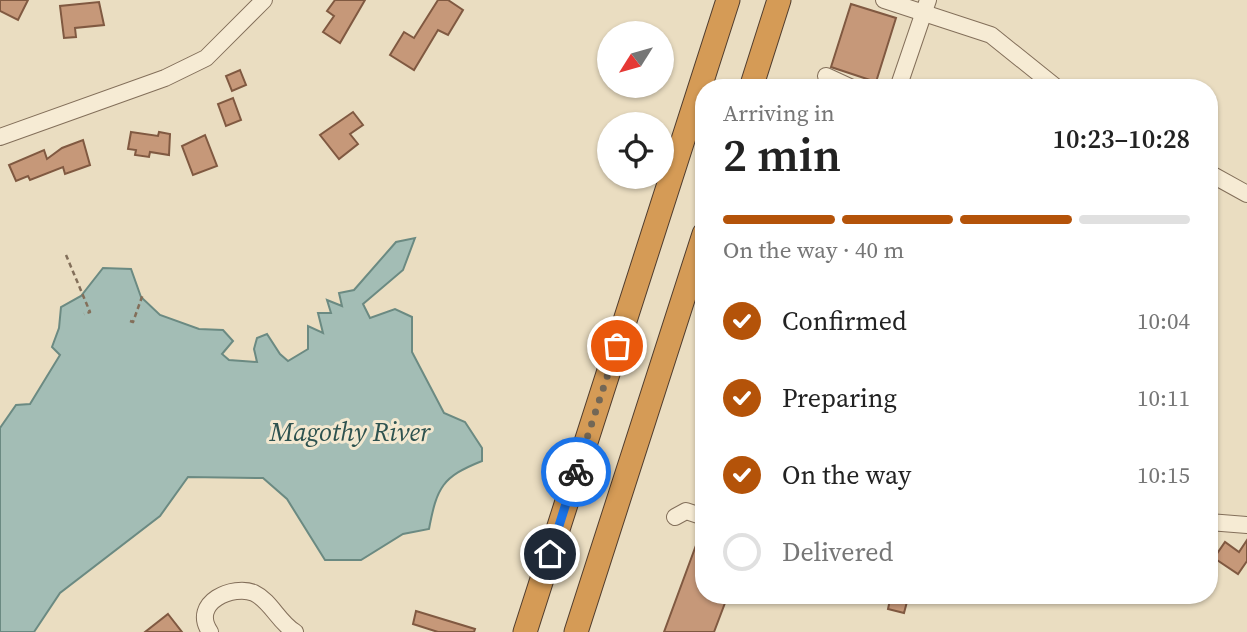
<!DOCTYPE html>
<meta charset="utf-8">
<style>
:root{--surface:#fff;--page:#f2f2f2;--text:#222;--muted:#767676;--line:#e0e0e0;--accent:#b45309}
body{margin:0;font-family:"Source Serif 4",serif;background:var(--page);color:var(--text);height:100vh;display:flex;flex-direction:column;font-size:26px;white-space:nowrap}
*{box-sizing:border-box;margin:0}
p{font-size:23px;color:var(--muted)}
.icon{flex:none;width:38px;height:38px;fill:none;stroke:currentColor;stroke-width:2;stroke-linecap:round;stroke-linejoin:round}
.map{position:relative;flex:1;overflow:hidden}
.details{position:absolute;left:695px;top:79px;width:523px;height:525px;display:flex;flex-direction:column;background:var(--surface);border-radius:28px;box-shadow:0 2px 5px #0004}
.details>*{flex:none}
.needle{width:46px;rotate:233deg}
.controls{position:absolute;left:597px;top:21px;display:grid;gap:14px}
.controls a{display:grid;place-items:center;width:77px;height:77px;border-radius:50%;background:var(--surface);box-shadow:0 2px 5px #0004;font-size:35px}
.pin{position:absolute;display:grid;place-items:center;width:60px;height:60px;color:#fff;margin:-30px;border:4px solid #fff;border-radius:50%;box-shadow:0 2px 7px #0007}
.courier{position:absolute;display:grid;place-items:center;width:70px;height:70px;margin:-35px;border:5px solid #1a73e8;border-radius:50%;background:#fff;color:#222;box-shadow:0 2px 9px #0007}
.summary em{font-style:normal;font-weight:600}
.summary div{display:flex;flex-direction:column-reverse}
.summary{display:flex;align-items:center;justify-content:space-between;height:119px;padding:0 28px}
h1{font-size:46px;font-weight:600;line-height:52px}
.bar{display:grid;grid-template-columns:repeat(4,1fr);gap:10px 7px;align-content:center;height:84px;padding:0 28px}
.bar i{height:9px;border-radius:5px;background:var(--line)}
.bar .on{background:var(--accent)}
.bar p{grid-column:span 4}
ol{padding:0 28px;list-style:none}
li{display:flex;align-items:center;gap:21px;height:77px}
li p{margin-inline-start:auto}
li .icon{padding:7px;border-radius:50%;background:var(--accent);color:#fff;stroke-width:4}
li:last-child{color:var(--muted)}
li i{width:38px;height:38px;border:4px solid var(--line);border-radius:50%}
.map>svg:first-child{display:block}
.water{fill:#a3bdb5;stroke:#6b8a82;stroke-width:2}
.building{fill:#c69879;stroke:#805941;stroke-width:2}
.lines{fill:none;stroke-linecap:round;stroke-linejoin:round}
.minor-casing{stroke:#836f5a;stroke-width:18}
.highway-casing{stroke:#513d2e;stroke-width:25}
.path{stroke:#836f5a;stroke-width:2.5;stroke-dasharray:5 3.5;stroke-linecap:butt}
.minor{stroke:#f6ebd4;stroke-width:16}
.highway{stroke:#d59b56;stroke-width:23}
.done{stroke:#736756;stroke-width:7;stroke-dasharray:0 12.6}
.route{stroke:#1a73e8;stroke-width:9}
.labels{text-anchor:middle;stroke-width:6;stroke-linejoin:round;paint-order:stroke}
.water-label{font-size:26px;font-style:italic;fill:#2d524f;stroke:#f3e8d0}
</style>
<div class="map">
<svg width="1247" height="632" viewBox="0 0 1247 632">
<rect width="100%" height="100%" fill="#eaddc1"/>
<path class="water" d="M415 238 403 270 363 304 370 318 395 309 412 317V352L444 413 465 422 482 448V461C442 477 437 487 429 529L403 534 361 560H325L287 499 263 478 188 477 160 516 60 593 34 632H0V428L16 405 30 404 60 355 52 347 59 328 61 307 81 296 103 268 131 269 141 297 160 315 199 329 223 330 233 341 222 354 229 360 257 362 254 349 257 338 267 334 280 354 288 361 308 349V326L323 333 318 313H331L327 300 342 306 339 293 354 290 396 242Z"/>
<g class="building">
<polygon points="0,0 28,0 18,20 0,11"/>
<polygon points="335,0 365,0 340,43 323,32 334,16 327,11"/>
<polygon points="438,0 448,0 463,10 448,35 438,30 414,70 390,55 404,32 414,38"/>
<polygon points="99,2 104,25 75,28 76,37 64,38 60,6"/>
<polygon points="851,4 896,18 876,82 831,67"/>
<polygon points="240,70 246,85 232,91 226,76"/>
<polygon points="233,98 241,120 226,126 218,104"/>
<polygon points="353,112 363,125 350,134 358,144 339,159 320,135"/>
<polygon points="131,132 158,136 159,132 170,134 169,155 150,152 149,157 135,155 136,150 128,149"/>
<polygon points="205,135 217,166 193,175 182,146"/>
<polygon points="83,140 90,165 65,174 63,167 30,180 28,176 16,181 9,165 44,150 47,159 62,148"/>
<polygon points="702,529 704,595 728,595 714,632 664,632"/>
<polygon points="1247,540 1247,561 1238,574 1214,558 1225,542 1239,552"/>
<polygon points="891,595 908,598 904,613 888,609"/>
<polygon points="416,611 475,629 474,632 438,632 413,624"/>
<polygon points="168,614 182,632 145,632"/>
</g>
<g class="lines">
<defs>
<g id="minor">
<polyline points="884,0 991,35 1057,88"/>
<polyline points="826,76 852,88"/>
<polyline points="898,88 928,0"/>
<polyline points="0,137 165,78 206,58 264,0"/>
<polyline points="1209,173 1247,194"/>
<polyline points="675,517 686,511 704,517"/>
<polyline points="1209,522 1247,525"/>
<path d="M210 632C190 602 234 584 254 593 271 601 279 623 295 632"/>
</g>
<g id="highway">
<polyline points="751,88 779,0"/>
<polyline points="525,632 728,0"/>
<polyline points="576,632 704,234"/>
</g>
</defs>
<use href="#minor" class="minor-casing"/>
<use href="#highway" class="highway-casing"/>
<g class="path">
<polyline points="66,255 90,312 84,314"/>
<polyline points="130,321 133,322 143,294"/>
</g>
<use href="#minor" class="minor"/>
<use href="#highway" class="highway"/>
</g>
<g class="lines">
<polyline class="done" points="576,472 617,346"/>
<polyline class="route" points="550,554 576,472"/>
</g>
<g class="labels">
<g class="water-label">
<text x="350" y="441">Magothy River</text>
</g>
</g>
</svg>
<div class="controls">
<a><svg class="needle" viewBox="-14 -14 28 28"><path d="M0-13l5 13h-10z" fill="#e53935"/><path d="M0 13l5-13h-10z" fill="#767676"/></svg></a>
<a><svg class="icon" aria-label="locate" viewBox="0 0 24 24"><circle cx="12" cy="12" r="6"/><path d="M12 2v4M12 18v4M2 12h4M18 12h4"/></svg></a>
</div>
<div class="pin" style="left:617px;top:346px;background:#ea580c"><svg class="icon" aria-label="bag" viewBox="0 0 24 24"><path d="M5 8h14l-1 12H6zM9 8a3 3 0 0 1 6 0"/></svg></div>
<div class="pin" style="left:550px;top:554px;background:#1f2937"><svg class="icon" aria-label="home" viewBox="0 0 24 24"><path d="M3 11l9-7 9 7M6 9v11h12V9"/></svg></div>
<div class="courier" style="left:576px;top:472px"><svg class="icon" aria-label="bike" viewBox="0 0 24 24"><circle cx="6" cy="16" r="4"/><circle cx="18" cy="16" r="4"/><path d="M6 16l4-8h5l3 8M10 8l3 8H6M13 5h3"/></svg></div>
<section class="details">
<div class="summary"><div><h1>2 min</h1><p>Arriving in</p></div><em>10:23–10:28</em></div>
<div class="bar"><i class="on"></i><i class="on"></i><i class="on"></i><i></i><p>On the way · 40 m</p></div>
<ol>
<li><svg class="icon" aria-label="check" viewBox="0 0 24 24"><path d="M5 12l5 5 9-10"/></svg>Confirmed<p>10:04</p></li>
<li><svg class="icon" aria-label="check" viewBox="0 0 24 24"><path d="M5 12l5 5 9-10"/></svg>Preparing<p>10:11</p></li>
<li><svg class="icon" aria-label="check" viewBox="0 0 24 24"><path d="M5 12l5 5 9-10"/></svg>On the way<p>10:15</p></li>
<li><i></i>Delivered</li>
</ol>
</section>
</div>
